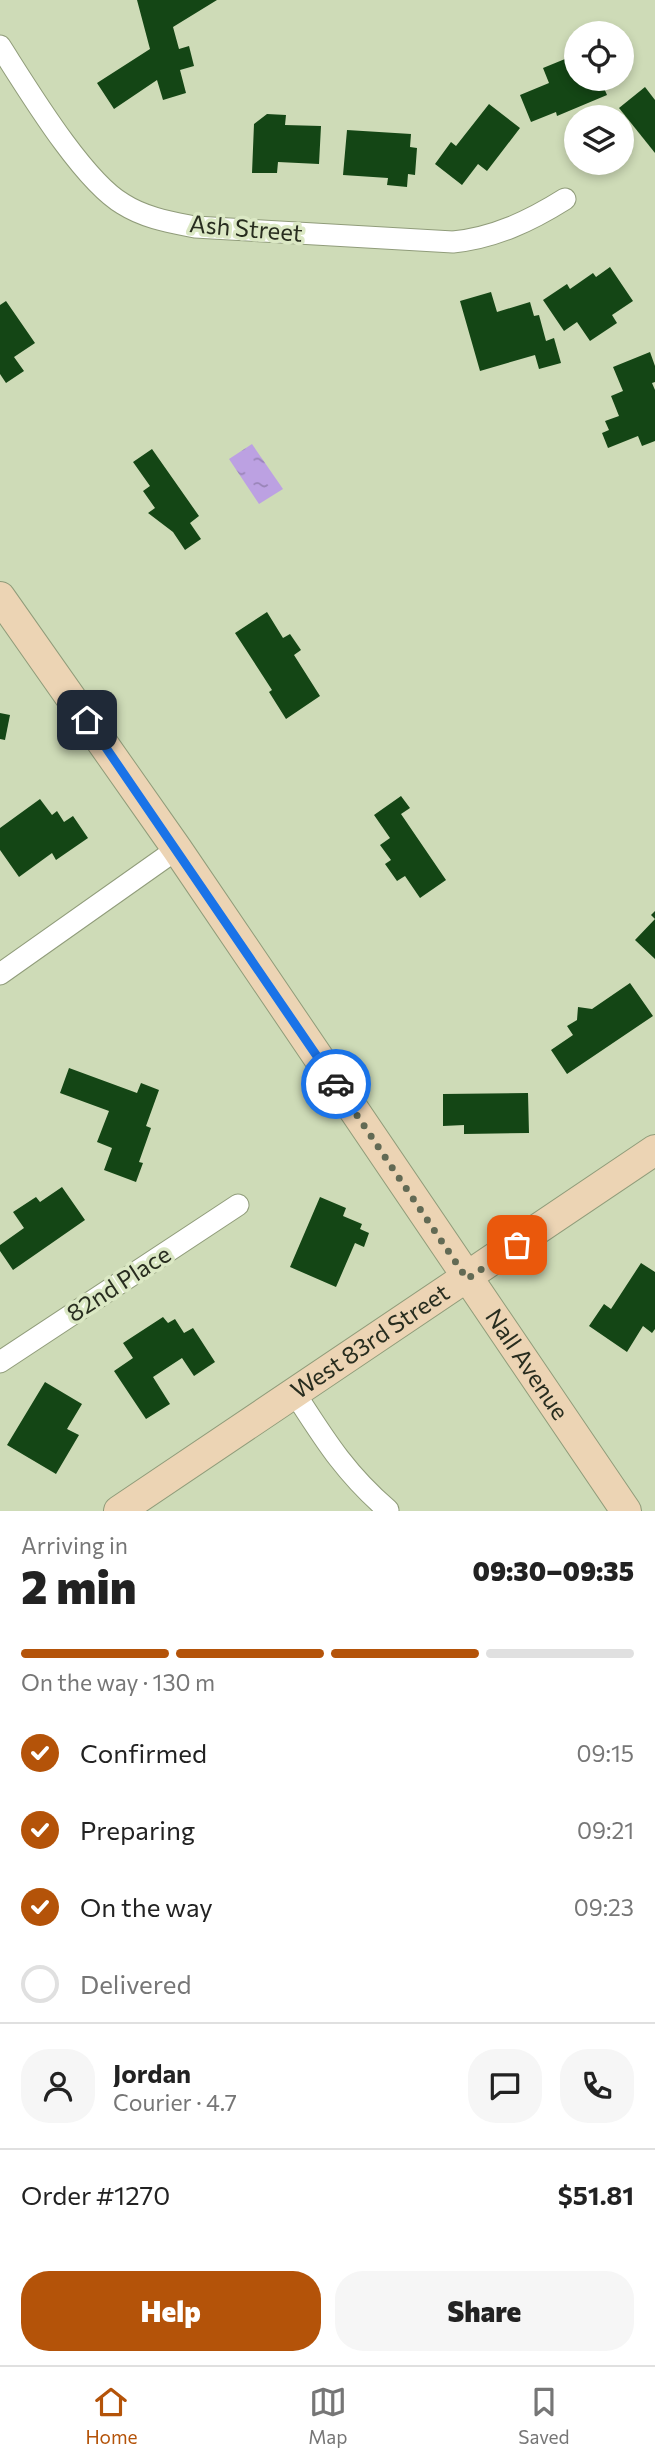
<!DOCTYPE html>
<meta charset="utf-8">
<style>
:root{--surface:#fff;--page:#f6f6f6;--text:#222;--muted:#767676;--line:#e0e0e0;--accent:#b45309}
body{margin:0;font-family:Commissioner,sans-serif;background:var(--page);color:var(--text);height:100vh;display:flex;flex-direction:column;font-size:26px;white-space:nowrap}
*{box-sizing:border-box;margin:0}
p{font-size:23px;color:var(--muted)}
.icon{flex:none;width:38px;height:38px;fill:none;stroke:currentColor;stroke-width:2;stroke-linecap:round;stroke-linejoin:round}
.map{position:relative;height:1511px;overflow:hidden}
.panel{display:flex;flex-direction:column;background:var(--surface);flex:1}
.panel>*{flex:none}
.fabs{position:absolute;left:564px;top:21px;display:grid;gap:14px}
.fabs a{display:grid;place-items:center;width:70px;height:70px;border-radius:50%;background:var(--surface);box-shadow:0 4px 10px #0003;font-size:35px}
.pin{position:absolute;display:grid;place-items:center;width:60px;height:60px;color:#fff;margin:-30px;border-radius:14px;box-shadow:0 4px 10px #0006}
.courier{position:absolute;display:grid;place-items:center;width:70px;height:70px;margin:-35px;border:5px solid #1a73e8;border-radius:50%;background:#fff;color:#222;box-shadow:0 2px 9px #0007}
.overview em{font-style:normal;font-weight:800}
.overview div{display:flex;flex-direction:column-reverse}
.overview{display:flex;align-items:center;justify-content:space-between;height:119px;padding:0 21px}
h1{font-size:46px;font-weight:800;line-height:52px}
.bar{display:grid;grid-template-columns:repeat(4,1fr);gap:10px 7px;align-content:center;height:84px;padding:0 21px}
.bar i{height:9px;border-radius:5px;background:var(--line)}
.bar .selected{background:var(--accent)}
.bar p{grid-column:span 4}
.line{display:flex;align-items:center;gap:18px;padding:0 21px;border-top:2px solid var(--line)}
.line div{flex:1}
.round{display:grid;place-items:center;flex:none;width:74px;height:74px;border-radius:28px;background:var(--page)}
ol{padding:0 21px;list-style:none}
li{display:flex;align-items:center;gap:21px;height:77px}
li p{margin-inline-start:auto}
li .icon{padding:7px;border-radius:50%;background:var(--accent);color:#fff;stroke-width:4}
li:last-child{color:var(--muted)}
li i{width:38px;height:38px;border:4px solid var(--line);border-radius:50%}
.action{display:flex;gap:14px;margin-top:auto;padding:14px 21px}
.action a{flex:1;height:80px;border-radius:28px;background:var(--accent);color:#fff;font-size:28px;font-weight:800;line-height:80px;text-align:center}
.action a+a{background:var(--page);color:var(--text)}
.dock{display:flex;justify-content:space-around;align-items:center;height:98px;border-top:2px solid var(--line);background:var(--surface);font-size:19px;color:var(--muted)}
.dock a{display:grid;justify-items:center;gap:4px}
.dock .selected{color:var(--accent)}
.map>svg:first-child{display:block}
.water{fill:url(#water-ripples)}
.building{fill:#144615}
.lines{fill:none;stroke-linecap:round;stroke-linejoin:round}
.street-casing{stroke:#909c7a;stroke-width:23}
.secondary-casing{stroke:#909c7a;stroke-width:32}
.street{stroke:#fff;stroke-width:21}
.secondary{stroke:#ecd4b4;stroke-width:30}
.done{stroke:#626a54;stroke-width:7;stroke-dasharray:0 12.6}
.route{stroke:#1a73e8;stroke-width:9}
.labels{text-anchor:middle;stroke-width:7;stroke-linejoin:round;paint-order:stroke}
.street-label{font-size:24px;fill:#282d1f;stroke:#dbe8c4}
</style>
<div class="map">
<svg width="655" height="1511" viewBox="0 0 655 1511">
<defs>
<pattern id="water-ripples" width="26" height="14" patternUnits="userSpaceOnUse" patternTransform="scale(1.75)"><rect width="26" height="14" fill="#bca1e2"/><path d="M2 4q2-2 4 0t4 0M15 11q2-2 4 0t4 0" fill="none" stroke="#9984b7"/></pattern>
</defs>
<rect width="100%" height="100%" fill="#cedbb7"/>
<polygon class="water" points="252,444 283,489 259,504 229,459"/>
<g class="building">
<polygon points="137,0 217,0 173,27 179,49 189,46 194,66 180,70 186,93 163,100 157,80 114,109 97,83 150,49"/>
<polygon points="565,59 572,74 576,72 576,79 600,79 607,95 557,116 556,112 531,122 520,95 549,83 543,68"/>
<polygon points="645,87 655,100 655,153 619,108"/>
<polygon points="489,104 520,128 487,171 478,164 462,185 435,164 451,142 456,146"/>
<polygon points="267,114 286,115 285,125 321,126 319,164 278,162 277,173 252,173 254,124"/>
<polygon points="347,130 411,134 410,147 417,148 415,175 408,174 407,187 387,185 388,178 343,175"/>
<polygon points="610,267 633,301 612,315 617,323 590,341 577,322 564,331 543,300 567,284 570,289 593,273 596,277"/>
<polygon points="491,292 497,312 530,302 534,316 539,315 546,341 554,338 561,363 539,369 535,355 480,371 460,301"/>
<polygon points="6,301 35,343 14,357 24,371 6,383 0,374 0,305"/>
<polygon points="650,352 655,366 655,382 652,383 655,390 655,441 642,446 638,436 608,448 602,433 609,430 605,421 619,416 611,396 623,391 613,367"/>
<polygon points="152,449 199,516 190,523 201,539 185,550 173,532 148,513 155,508 143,491 150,486 133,462"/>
<polygon points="267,612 283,638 290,634 301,650 294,655 320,696 286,719 269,692 272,690 235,633"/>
<polygon points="0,713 10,715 5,740 0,739"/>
<polygon points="401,796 410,808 401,814 446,880 420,898 405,876 397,881 385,864 391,860 380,845 390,838 374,815"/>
<polygon points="40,799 52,815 57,811 64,822 73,816 88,838 56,860 52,853 19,877 0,850 0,828"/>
<polygon points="655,911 655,959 635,940 655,919 651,915"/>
<polygon points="630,983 653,1016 567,1074 551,1050 573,1035 567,1026 577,1020 578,1007 592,1009"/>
<polygon points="69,1068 137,1093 141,1083 159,1090 146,1126 151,1128 139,1162 143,1163 136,1182 104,1170 112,1148 97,1142 109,1111 60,1093"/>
<polygon points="528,1093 529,1133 464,1134 464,1125 443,1126 443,1094"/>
<polygon points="62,1187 85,1220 13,1270 0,1251 0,1245 24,1228 13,1212 36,1197 40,1202"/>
<polygon points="320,1197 346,1208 343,1216 362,1224 360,1229 369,1233 364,1247 355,1243 336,1287 290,1267"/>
<polygon points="641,1263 655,1272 655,1329 652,1333 643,1326 627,1352 589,1326 604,1304 611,1309"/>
<polygon points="163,1317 168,1323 175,1319 184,1333 193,1328 215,1362 194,1376 182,1358 153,1377 170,1404 146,1419 114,1371 133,1358 123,1343"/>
<polygon points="45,1382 82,1404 67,1429 79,1435 56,1474 7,1445"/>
</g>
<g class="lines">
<defs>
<g id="street">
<path d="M0 46C27 88 82 180 123 204 145 218 170 222 195 227L453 242C494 238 530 221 565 199"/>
<polyline points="0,974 177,849"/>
<polyline points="0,1362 238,1205"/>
<path d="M294 1392C325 1440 345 1473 388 1510"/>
</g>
<g id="secondary">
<path id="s1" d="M0 597 177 849 626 1511"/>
<path id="s2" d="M119 1511 655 1150"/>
</g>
</defs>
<use href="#street" class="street-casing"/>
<use href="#secondary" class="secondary-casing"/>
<use href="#street" class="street"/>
<use href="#secondary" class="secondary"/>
</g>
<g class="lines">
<polyline class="done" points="336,1084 467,1279 517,1245"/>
<polyline class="route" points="87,720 336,1084"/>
</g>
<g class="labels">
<g class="street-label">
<text transform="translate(246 229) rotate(5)" y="8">Ash Street</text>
<text transform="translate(119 1284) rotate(-33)" y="8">82nd Place</text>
<text dy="8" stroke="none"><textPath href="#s2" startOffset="303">West 83rd Street</textPath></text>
<text dy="8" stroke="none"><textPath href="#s1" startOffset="931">Nall Avenue</textPath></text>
</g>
</g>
</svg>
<div class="fabs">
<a><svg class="icon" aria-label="locate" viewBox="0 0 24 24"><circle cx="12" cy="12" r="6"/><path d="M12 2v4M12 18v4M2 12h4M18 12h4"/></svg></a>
<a><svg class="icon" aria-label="layers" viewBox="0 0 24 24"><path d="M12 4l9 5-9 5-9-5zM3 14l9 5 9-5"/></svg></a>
</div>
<div class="pin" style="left:517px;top:1245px;background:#ea580c"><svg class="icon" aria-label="bag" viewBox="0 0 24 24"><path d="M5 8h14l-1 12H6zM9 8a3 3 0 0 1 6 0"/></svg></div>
<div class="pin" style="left:87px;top:720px;background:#1f2937"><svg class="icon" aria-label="home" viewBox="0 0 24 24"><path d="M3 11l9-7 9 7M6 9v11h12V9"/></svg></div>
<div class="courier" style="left:336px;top:1084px"><svg class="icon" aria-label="car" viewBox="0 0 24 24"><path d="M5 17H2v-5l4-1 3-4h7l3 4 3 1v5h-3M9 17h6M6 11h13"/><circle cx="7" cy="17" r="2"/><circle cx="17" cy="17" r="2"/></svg></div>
</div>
<section class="panel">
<div class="overview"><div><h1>2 min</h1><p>Arriving in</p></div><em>09:30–09:35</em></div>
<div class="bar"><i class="selected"></i><i class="selected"></i><i class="selected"></i><i></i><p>On the way · 130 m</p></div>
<ol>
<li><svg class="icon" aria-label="check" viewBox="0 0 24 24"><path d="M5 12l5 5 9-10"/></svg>Confirmed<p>09:15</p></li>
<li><svg class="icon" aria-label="check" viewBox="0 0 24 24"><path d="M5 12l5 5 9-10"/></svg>Preparing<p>09:21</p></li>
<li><svg class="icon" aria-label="check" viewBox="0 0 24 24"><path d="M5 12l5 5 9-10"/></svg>On the way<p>09:23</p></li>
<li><i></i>Delivered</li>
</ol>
<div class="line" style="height:126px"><a class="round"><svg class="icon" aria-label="person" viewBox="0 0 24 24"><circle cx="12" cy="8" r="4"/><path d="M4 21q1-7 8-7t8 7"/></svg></a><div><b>Jordan</b><p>Courier · 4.7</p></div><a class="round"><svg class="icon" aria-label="chat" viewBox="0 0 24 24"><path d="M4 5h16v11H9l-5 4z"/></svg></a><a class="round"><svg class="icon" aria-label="phone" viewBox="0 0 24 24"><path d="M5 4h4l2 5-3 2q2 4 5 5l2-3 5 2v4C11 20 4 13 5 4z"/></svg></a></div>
<div class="line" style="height:91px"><div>Order #1270</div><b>$51.81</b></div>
<div class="action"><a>Help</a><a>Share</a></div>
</section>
<nav class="dock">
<a class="selected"><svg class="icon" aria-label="home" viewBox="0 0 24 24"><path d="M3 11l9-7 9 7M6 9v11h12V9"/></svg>Home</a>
<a><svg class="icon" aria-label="map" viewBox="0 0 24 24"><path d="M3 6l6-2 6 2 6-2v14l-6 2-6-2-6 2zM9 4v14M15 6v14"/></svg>Map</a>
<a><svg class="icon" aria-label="saved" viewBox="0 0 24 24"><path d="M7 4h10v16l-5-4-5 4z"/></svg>Saved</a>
</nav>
